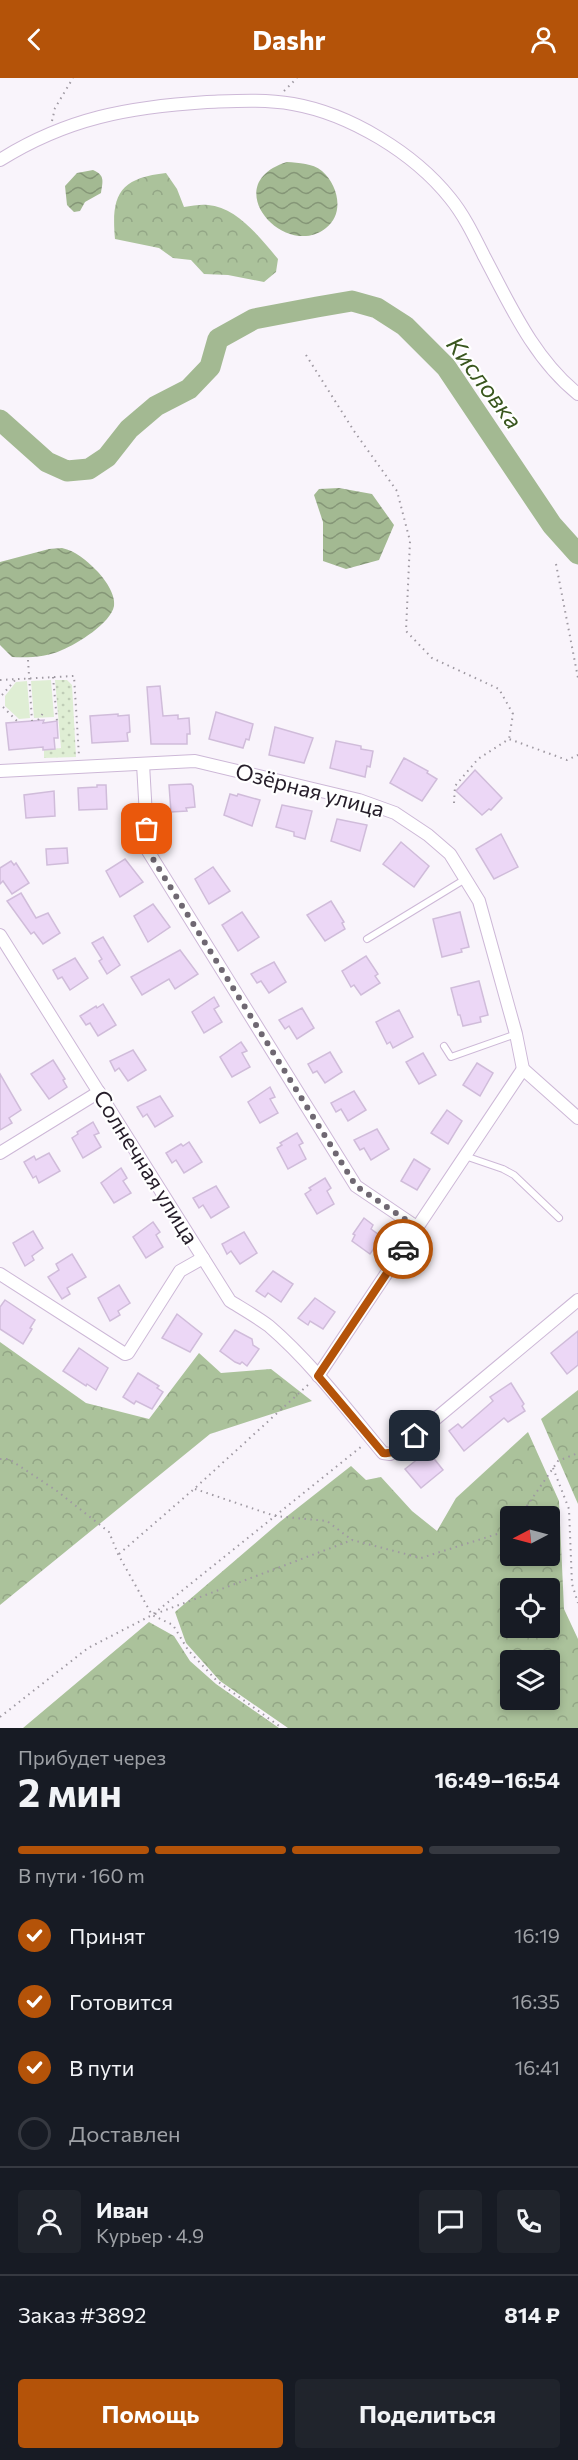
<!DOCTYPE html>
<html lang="ru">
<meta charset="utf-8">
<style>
:root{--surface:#171b24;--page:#20242c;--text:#f1f3f6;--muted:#9ea1a6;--line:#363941;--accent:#b45309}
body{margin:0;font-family:Commissioner,sans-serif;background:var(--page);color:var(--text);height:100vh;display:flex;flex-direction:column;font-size:22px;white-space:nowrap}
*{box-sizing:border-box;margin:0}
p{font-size:20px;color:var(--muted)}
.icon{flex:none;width:33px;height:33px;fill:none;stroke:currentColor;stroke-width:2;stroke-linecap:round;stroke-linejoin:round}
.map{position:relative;height:1650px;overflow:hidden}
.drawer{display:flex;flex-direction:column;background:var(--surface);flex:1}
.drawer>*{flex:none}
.needle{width:39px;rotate:264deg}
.buttons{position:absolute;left:500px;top:1428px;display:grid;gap:12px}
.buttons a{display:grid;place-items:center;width:60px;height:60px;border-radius:6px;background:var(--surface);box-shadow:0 3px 9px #0003;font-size:30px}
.pin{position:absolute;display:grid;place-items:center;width:51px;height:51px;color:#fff;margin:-26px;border-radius:12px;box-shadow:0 3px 9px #0006}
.courier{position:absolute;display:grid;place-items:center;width:60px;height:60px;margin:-30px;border:4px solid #b45309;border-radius:50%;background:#fff;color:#222;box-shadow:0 2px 8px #0007}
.headline em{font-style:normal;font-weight:700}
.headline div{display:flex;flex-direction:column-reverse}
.headline{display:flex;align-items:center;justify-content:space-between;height:102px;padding:0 18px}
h1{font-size:39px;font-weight:700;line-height:45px}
.bar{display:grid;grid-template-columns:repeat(4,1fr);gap:9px 6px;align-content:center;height:72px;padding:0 18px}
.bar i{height:8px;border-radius:4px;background:var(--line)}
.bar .current{background:var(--accent)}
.bar p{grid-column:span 4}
.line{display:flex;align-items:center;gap:15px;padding:0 18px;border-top:2px solid var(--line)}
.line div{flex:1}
.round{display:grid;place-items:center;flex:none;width:63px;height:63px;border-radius:6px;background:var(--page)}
ol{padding:0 18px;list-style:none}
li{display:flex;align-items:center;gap:18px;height:66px}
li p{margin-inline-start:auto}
li .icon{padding:6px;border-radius:50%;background:var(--accent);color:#fff;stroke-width:4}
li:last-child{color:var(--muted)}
li i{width:33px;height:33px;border:3px solid var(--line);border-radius:50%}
.primary-button{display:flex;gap:12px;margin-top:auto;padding:12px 18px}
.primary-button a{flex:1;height:69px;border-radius:6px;background:var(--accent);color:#fff;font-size:24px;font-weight:700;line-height:69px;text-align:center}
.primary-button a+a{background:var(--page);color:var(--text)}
header{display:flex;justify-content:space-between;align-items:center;height:78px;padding:0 18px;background:var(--accent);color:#fff;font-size:27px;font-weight:700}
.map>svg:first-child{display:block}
.grass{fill:#dfeed4}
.forest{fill:url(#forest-crowns);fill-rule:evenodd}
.park{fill:url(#park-dots)}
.water{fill:url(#water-waves)}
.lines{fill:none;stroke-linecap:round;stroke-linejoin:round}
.river{stroke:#a3b992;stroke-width:21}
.building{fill:#ecd7f6;stroke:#d0bcda;stroke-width:1.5}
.lane-casing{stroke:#cdb8d7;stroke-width:8}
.street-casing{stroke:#cdb8d7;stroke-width:14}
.path{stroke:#9f99a2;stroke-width:2;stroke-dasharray:1.5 4.5;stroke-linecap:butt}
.lane{stroke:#fff;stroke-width:6}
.street{stroke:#fff;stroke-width:12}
.done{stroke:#6f6872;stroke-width:6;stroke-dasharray:0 10.8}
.route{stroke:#b45309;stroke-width:8}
.labels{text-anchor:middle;stroke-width:4.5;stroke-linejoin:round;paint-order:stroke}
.street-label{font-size:22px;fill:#251d29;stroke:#fff}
.water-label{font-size:24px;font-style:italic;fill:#39561e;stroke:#fff}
</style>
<header><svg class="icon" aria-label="back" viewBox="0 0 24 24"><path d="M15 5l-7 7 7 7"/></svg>Dashr<svg class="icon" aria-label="person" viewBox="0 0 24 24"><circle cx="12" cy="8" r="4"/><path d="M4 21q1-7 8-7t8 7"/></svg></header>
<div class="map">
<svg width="578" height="1650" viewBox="0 0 578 1650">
<defs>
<pattern id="forest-crowns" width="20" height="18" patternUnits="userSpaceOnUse" patternTransform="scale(1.5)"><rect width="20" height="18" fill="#abc29b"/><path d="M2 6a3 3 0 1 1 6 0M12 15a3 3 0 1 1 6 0" fill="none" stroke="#93a686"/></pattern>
<pattern id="park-dots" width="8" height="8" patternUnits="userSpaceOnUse" patternTransform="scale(1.5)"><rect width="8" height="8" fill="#dfeed4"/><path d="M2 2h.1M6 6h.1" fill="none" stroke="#bfccb6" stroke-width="1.8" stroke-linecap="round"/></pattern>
<pattern id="water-waves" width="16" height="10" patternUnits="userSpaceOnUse" patternTransform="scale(1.5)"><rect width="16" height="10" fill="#a3b992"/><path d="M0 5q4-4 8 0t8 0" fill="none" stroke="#859677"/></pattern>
</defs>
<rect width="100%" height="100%" fill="#f9f4fb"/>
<g class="grass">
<polygon points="51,602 54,639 34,640 31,603"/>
<polygon points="27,603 30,640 19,641 5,628 5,618 16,604"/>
</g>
<g class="forest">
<path d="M166 95 177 111 184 129C192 128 201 126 208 127 237 129 261 161 278 181L276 194 264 204 228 197 204 196 191 182 173 180 159 170 115 161C111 117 119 100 166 95Z"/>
<polygon points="0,1264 86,1325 149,1341 199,1275 221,1295 271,1291 312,1323 210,1356 0,1527"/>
<polygon points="578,1312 578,1426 541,1341"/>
<path d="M528 1354 559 1423 564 1531 578 1561V1650H288L220 1603 186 1565 175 1534 281 1443 351 1388 366 1402 381 1399 412 1433 437 1453 456 1420ZM510 1438H549V1478H510ZM510 1510H549V1550H510ZM510 1582H549V1622H510Z"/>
<polygon points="149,1544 174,1558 190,1583 216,1606 279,1650 23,1650"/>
</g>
<polygon class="park" points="55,602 67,602 72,607 76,679 44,680 44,672 61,670"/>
<g class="water">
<path d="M287 84C299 85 312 85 322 93 338 107 345 135 326 150 285 183 216 106 287 84Z"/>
<path d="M93 92C105 97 103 103 101 115L85 124 80 133 74 134 67 127 65 108 77 95Z"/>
<polygon points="339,410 372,416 394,447 379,482 346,491 323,483 323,444 314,417 319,411"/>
<path d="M62 470C76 473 86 482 96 492 104 500 116 516 114 528 111 545 77 566 62 572 47 579 29 580 12 579L0 567V484L49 471Z"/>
</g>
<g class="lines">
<polyline class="river" points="0,342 47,384 67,393 89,391 107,379 129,351 156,328 189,311 210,289 218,261 254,241 317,229 352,223 377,230 405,248 446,289 552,447 578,476"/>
</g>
<g class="building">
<polygon points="160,608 163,638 178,637 178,641 189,640 190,656 187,656 187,666 151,666 147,609"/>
<polygon points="216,634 253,646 249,662 246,661 243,670 209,661"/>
<polygon points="118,636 118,638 129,637 130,654 127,655 128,663 92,665 90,638"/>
<polygon points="44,642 43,645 57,643 58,660 54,660 55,671 43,672 43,669 9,672 6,645"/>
<polygon points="275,649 313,660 304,685 269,677"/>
<polygon points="336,663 361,668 361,671 373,673 370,689 367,688 365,699 330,690"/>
<polygon points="404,680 428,693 427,695 437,701 422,723 390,705"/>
<polygon points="475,692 502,720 491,732 489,731 482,737 456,713"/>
<polygon points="191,706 193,708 195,729 186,730 187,733 171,734 169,707"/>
<polygon points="97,707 106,707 107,731 79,732 78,710 97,709"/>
<polygon points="54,713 55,738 26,740 24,717"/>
<polygon points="230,716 237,718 238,716 260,722 252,748 224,737"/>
<polygon points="282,727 312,733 305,761 294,758 294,754 276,749"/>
<polygon points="337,741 367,747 360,773 331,763"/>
<polygon points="501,756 518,789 494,801 476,771"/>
<polygon points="401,764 429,788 414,809 383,786"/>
<polygon points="67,770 68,785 47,787 46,771"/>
<polygon points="125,781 143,804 120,819 106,793"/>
<polygon points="11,783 14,787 16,785 29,805 12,816 3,803 0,806 0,790"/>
<polygon points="213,789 230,813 209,826 195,801"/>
<polygon points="21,815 36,840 48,835 60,855 43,866 34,854 31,856 7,823"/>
<polygon points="331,823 344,844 342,845 345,851 325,863 307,837"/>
<polygon points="153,826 170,849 148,864 134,838"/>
<polygon points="242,834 259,859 238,873 222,847"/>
<polygon points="460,834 469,869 461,871 462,874 442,879 433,841"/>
<polygon points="103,859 120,887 107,896 99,883 102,881 92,865"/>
<polygon points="180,872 198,896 175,911 169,901 142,917 131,899"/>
<polygon points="366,878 378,896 375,898 380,905 361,917 354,907 351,909 342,893"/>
<polygon points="75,880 88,900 70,912 62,899 58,901 53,892"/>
<polygon points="274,884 286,904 269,915 261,903 257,905 251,896"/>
<polygon points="479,903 488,937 480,939 481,944 463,948 460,937 458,937 451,910"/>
<polygon points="214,919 219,928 214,931 222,944 204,955 192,934"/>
<polygon points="103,926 116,947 98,958 90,945 86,947 80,938 96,928 97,930"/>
<polygon points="302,930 314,950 297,961 289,948 285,951 279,942"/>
<polygon points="399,932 413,959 393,970 390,964 387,966 376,944"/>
<polygon points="241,964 247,973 242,975 250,989 232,999 220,979"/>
<polygon points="133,972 146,992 128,1003 119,990 115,993 110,983"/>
<polygon points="330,974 342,994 325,1005 317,993 313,995 308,986"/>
<polygon points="423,975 436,997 419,1006 406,984"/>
<polygon points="53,982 65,1001 63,1002 67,1009 49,1021 31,996"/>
<polygon points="477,985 493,995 480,1018 463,1007"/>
<polygon points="0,996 21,1032 9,1040 12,1045 0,1052"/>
<polygon points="270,1009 275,1019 270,1021 278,1035 260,1045 248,1024"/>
<polygon points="354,1013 366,1032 348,1043 341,1031 336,1034 331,1025"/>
<polygon points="160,1018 173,1038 155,1049 147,1036 143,1039 137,1029"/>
<polygon points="447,1032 462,1043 448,1066 431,1055"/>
<polygon points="93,1044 99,1055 94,1057 101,1069 83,1080 72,1060 78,1056 77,1054"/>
<polygon points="377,1051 389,1071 371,1082 364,1070 360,1072 354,1062"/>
<polygon points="297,1055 303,1065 299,1067 306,1081 288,1091 277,1070 282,1067 280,1065"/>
<polygon points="189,1064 202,1084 184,1095 176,1082 172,1085 166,1075 181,1066 183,1068"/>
<polygon points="49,1075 60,1093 39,1105 36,1098 33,1100 24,1084 34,1078 36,1082"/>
<polygon points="414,1081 430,1091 417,1112 401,1103"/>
<polygon points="121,1090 127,1100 123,1103 131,1115 114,1125 101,1105"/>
<polygon points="325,1100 331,1110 327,1113 334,1126 317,1136 305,1116 311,1112 309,1110"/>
<polygon points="216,1108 229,1129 211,1140 203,1127 199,1130 193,1120"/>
<polygon points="364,1140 373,1147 371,1151 382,1159 370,1176 352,1163 355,1157 353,1156"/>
<polygon points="153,1144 160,1154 156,1157 163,1169 146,1180 133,1159"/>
<polygon points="33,1153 43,1170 32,1178 34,1182 25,1188 13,1165"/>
<polygon points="244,1154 257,1175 240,1186 231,1173 227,1176 222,1166"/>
<polygon points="72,1176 86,1199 67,1210 70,1216 62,1221 48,1199 59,1192 56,1186"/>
<polygon points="273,1193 293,1206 281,1224 268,1215 265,1219 256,1213"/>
<polygon points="119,1207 130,1225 118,1233 120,1237 110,1243 98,1220"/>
<polygon points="315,1220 335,1234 323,1251 310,1243 308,1247 298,1240"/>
<polygon points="5,1222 35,1242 30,1250 32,1251 23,1266 0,1251 0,1229"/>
<polygon points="177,1236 202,1256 190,1274 162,1260"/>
<polygon points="235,1252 252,1261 253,1267 259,1271 247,1288 242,1284 240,1286 235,1284 220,1273"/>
<polygon points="578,1253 578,1287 567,1296 551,1275"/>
<polygon points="79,1270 108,1290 96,1312 87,1306 86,1308 63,1293"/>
<polygon points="138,1295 159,1308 157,1310 163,1314 152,1331 136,1323 134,1326 123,1319"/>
<polygon points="511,1305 524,1326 522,1328 525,1333 508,1344 504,1340 464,1373 449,1353 458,1346 462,1350 493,1323 490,1319"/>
<polygon points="428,1373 443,1392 421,1410 405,1391"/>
</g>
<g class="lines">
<defs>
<g id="lane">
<polyline points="367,861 467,800"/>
<polyline points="444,968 451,979 516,956"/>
<polyline points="465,1078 503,1091 514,1097 559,1140"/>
</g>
<g id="street">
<path d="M0 82C67 40 129 29 207 24 236 23 264 21 293 26 350 36 414 75 450 120 464 137 474 158 484 178 510 227 534 281 578 316"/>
<polyline points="143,686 148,773 356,1108 418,1150"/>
<polyline points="0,693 195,683 359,722 395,735 428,757 450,776 479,823 516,956 523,991"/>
<path d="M0 857 230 1223C243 1231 257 1239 269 1248 312 1285 347 1332 383 1375L390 1376 397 1373 578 1222"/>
<polyline points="523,991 578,1040"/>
<polyline points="0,1075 99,1014"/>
<polyline points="0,1196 125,1276 128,1275 180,1193 203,1180"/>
<polyline points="318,1298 523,991"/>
</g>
</defs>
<use href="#lane" class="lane-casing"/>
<use href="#street" class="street-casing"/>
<g class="path">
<polyline points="284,13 297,0"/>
<polyline points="52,43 55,30 73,0"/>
<polyline points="306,277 354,353 397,413 410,463 406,553 432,580 499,611 513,636 509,661"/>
<polyline points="556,486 578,600"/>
<polyline points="28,582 32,643"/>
<polyline points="53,599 57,643"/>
<polyline points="0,602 74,598 79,678"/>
<polyline points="2,617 16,601"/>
<polyline points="3,629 18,644"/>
<polyline points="38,642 44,634"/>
<polyline points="454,725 455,708 478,681 509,661 567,682 578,677"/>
<polyline points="0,1381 9,1381 57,1413 109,1454 118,1476 152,1537 173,1547 188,1572 217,1603 282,1650"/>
<polyline points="553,1390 569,1431 572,1506 578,1525"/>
<polyline points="195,1411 275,1438 327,1443 352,1462"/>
<polyline points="520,1438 558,1383 578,1375"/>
<polyline points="119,1476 194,1411 309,1306"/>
<polyline points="155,1536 352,1462 421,1480 510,1452"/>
<polyline points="0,1639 88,1570 152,1537 362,1368"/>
</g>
<use href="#lane" class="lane"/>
<use href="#street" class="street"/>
</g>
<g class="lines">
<polyline class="done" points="147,751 148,773 356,1108 418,1150 403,1171"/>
<path class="route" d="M403 1171 318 1298 383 1375C397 1377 405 1366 415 1358"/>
</g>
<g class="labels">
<g class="street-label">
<text transform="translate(310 712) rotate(15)" y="8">Озёрная улица</text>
<text transform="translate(146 1089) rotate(58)" y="8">Солнечная улица</text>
</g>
<g class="water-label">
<text transform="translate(484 305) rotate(53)" y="8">Кисловка</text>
</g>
</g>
</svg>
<div class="buttons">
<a><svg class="needle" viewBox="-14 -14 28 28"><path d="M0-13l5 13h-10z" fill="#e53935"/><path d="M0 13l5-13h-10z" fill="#9ea1a6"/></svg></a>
<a><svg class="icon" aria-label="locate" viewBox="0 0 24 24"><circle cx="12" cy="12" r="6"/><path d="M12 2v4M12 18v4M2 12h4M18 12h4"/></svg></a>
<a><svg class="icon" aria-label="layers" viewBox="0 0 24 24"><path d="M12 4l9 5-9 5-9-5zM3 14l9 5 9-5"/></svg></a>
</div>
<div class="pin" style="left:147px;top:751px;background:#ea580c"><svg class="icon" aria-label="bag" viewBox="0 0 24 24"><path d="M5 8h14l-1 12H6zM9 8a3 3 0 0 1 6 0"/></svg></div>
<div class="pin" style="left:415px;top:1358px;background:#1f2937"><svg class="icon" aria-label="home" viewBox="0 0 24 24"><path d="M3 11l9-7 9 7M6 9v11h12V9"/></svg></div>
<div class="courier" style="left:403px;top:1171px"><svg class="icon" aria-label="car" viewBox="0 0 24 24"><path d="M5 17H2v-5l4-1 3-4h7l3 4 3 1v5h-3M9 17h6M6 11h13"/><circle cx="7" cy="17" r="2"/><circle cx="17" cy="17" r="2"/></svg></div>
</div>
<section class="drawer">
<div class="headline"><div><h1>2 мин</h1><p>Прибудет через</p></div><em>16:49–16:54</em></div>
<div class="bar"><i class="current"></i><i class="current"></i><i class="current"></i><i></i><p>В пути · 160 m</p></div>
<ol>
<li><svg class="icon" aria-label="check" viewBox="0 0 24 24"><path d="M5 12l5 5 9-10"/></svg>Принят<p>16:19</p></li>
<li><svg class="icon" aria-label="check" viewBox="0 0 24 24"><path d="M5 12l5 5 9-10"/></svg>Готовится<p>16:35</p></li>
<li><svg class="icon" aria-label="check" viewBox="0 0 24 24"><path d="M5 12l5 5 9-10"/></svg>В пути<p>16:41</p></li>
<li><i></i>Доставлен</li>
</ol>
<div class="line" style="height:108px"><a class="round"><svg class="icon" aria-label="person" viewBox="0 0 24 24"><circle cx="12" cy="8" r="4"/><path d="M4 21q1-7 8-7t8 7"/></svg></a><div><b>Иван</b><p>Курьер · 4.9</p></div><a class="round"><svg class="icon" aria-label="chat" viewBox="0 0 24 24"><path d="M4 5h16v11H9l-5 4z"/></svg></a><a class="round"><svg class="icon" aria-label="phone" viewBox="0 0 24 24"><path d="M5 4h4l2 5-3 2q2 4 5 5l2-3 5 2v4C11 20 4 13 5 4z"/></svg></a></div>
<div class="line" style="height:78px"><div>Заказ #3892</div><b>814 ₽</b></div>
<div class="primary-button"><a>Помощь</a><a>Поделиться</a></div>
</section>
